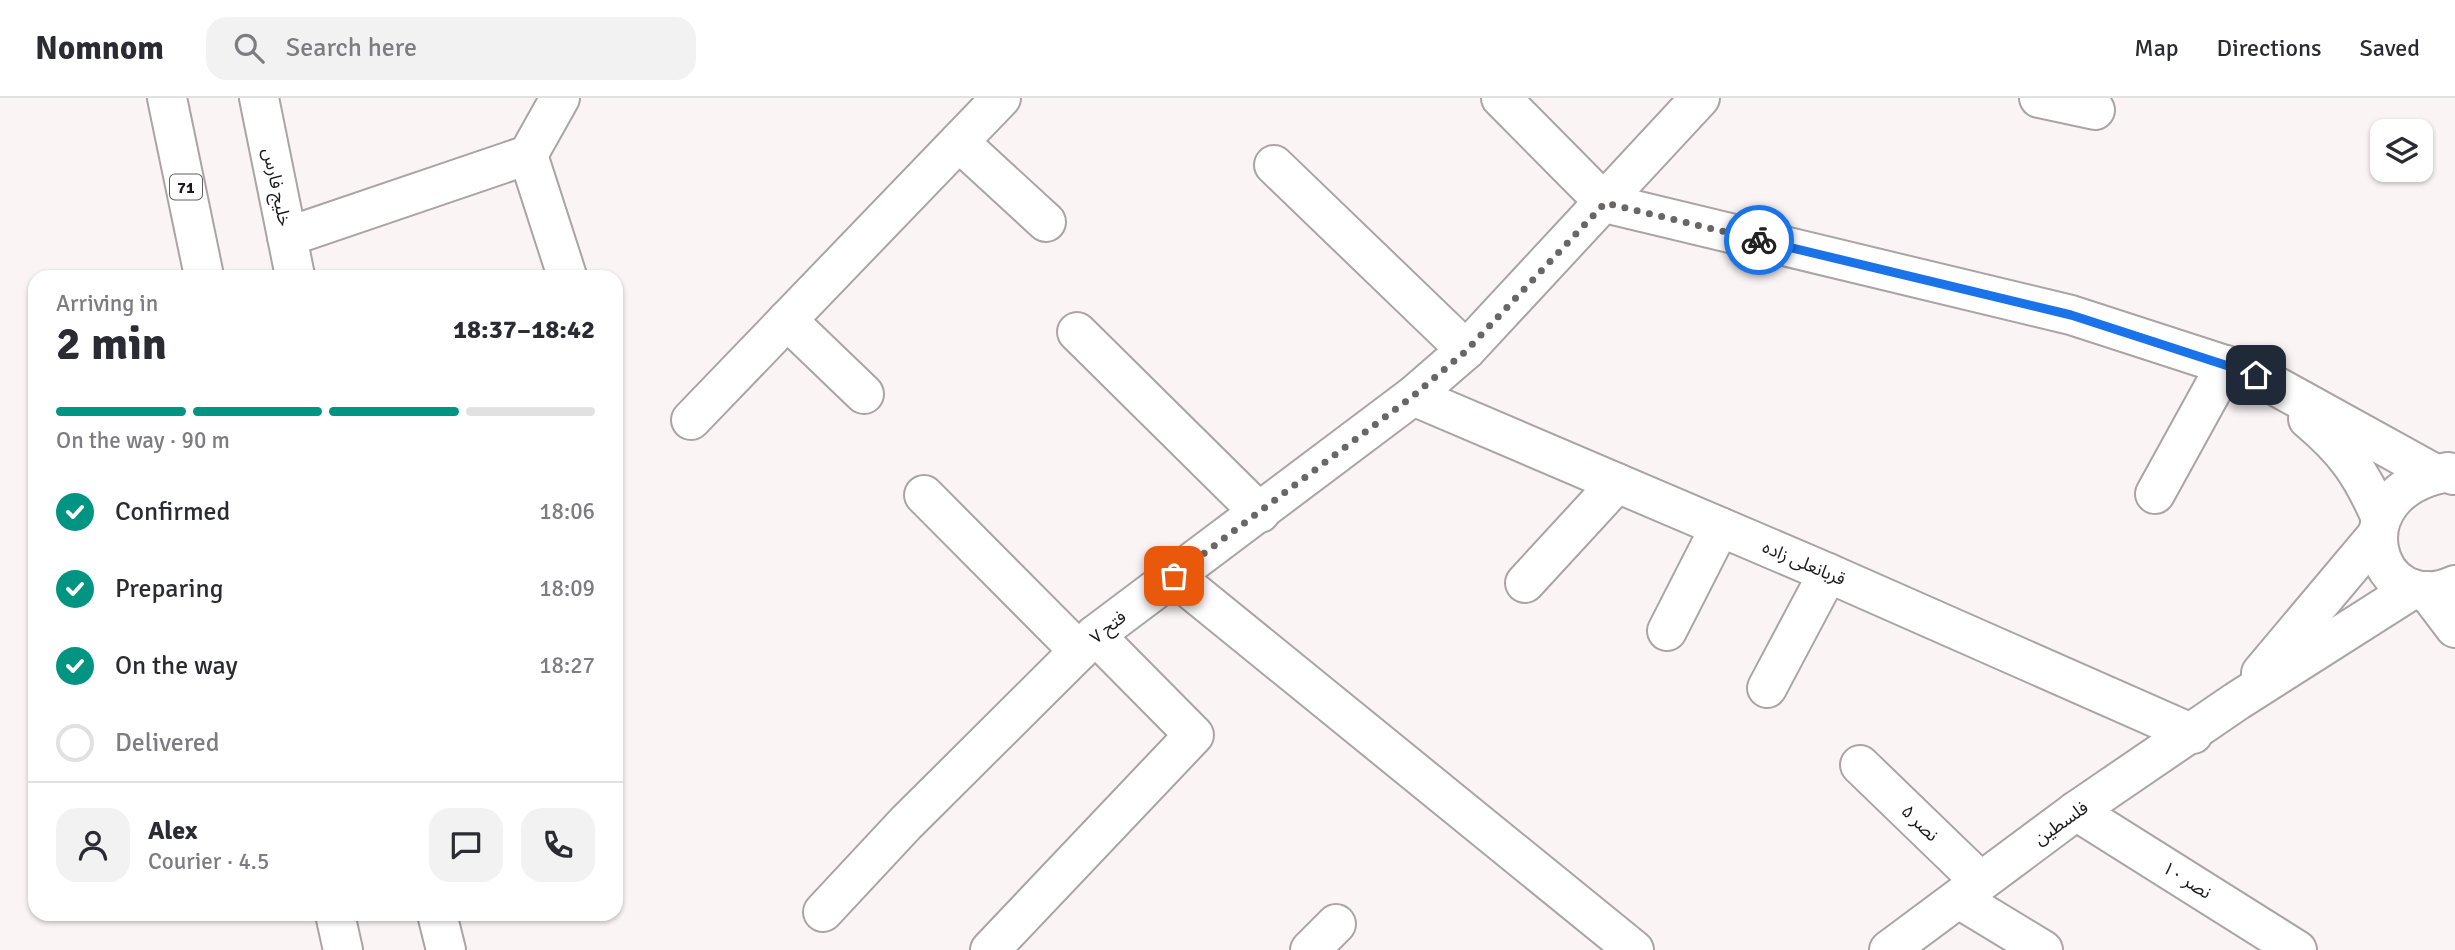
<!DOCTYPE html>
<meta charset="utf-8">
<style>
:root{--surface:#fff;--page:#f2f2f3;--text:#2b2b33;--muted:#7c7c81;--line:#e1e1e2;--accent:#009483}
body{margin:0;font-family:Signika,"Noto Sans Arabic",sans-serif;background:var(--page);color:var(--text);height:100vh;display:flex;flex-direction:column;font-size:26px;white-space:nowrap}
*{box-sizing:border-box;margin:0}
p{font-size:23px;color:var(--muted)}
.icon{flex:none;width:38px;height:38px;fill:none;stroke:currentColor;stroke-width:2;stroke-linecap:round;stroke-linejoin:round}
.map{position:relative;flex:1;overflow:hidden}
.details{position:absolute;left:28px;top:172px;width:595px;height:651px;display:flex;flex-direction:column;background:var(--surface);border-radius:21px;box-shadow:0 2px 5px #0004}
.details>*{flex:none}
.tools{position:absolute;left:2370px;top:21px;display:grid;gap:14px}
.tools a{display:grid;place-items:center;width:63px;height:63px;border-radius:14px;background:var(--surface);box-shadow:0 2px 5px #0004;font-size:35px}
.pin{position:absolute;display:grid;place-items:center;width:60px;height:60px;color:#fff;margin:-30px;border-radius:14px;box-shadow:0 4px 10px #0006}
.courier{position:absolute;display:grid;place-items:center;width:70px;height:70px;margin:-35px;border:5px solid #1a73e8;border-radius:50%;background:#fff;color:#222;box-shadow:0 2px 9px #0007}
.headline em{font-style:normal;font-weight:700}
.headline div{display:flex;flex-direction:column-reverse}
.headline{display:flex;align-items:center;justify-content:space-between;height:119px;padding:0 28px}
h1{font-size:46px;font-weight:700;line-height:52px}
.bar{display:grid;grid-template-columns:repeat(4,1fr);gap:10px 7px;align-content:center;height:84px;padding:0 28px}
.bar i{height:9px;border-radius:5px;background:var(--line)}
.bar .on{background:var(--accent)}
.bar p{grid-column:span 4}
.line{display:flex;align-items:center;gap:18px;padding:0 28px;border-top:2px solid var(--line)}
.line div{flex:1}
.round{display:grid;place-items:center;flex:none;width:74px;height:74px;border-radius:21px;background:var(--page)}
ol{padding:0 28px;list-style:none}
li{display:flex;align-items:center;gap:21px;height:77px}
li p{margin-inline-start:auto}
li .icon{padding:7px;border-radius:50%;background:var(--accent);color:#fff;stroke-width:4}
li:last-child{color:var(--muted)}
li i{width:38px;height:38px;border:4px solid var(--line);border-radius:50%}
header{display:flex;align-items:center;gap:42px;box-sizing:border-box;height:98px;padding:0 35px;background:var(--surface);border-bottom:2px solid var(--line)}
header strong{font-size:33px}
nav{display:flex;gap:38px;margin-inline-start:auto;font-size:24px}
.search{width:490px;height:63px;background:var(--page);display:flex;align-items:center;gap:18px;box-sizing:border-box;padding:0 24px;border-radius:21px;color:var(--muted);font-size:26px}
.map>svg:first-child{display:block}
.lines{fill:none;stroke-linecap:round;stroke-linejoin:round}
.minor-casing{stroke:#aaa4a4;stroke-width:42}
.highway-casing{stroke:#aaa4a4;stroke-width:42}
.minor{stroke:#fff;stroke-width:38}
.highway{stroke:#fff;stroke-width:38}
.done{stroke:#696666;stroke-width:7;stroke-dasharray:0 12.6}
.route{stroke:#1a73e8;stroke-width:9}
.labels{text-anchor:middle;stroke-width:5;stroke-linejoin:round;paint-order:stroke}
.shield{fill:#fff;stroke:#5f5e5e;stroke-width:2}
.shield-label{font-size:16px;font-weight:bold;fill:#1b1919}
.street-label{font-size:18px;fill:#1b1919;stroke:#fff}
</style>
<header>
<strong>Nomnom</strong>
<div class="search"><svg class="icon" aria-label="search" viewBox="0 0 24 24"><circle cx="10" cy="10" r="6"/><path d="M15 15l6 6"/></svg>Search here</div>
<nav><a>Map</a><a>Directions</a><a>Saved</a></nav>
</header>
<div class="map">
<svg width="2455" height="852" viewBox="0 0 2455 852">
<rect width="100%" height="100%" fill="#faf4f4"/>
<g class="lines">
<defs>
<g id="minor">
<polyline points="1501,0 1605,105 2071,217 2256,277 2435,376"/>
<polyline points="2039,0 2095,12"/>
<polyline points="959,44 1046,124"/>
<polyline points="528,57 567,178"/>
<polyline points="1274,67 1466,252"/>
<polyline points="287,139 528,57 560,0"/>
<polyline points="787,222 864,296"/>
<polyline points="1077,234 1260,415"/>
<polyline points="1413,298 1828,475 2193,636"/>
<path d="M2308 321C2346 353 2361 375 2381 420"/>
<polyline points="691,322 1001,0"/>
<path d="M2453 377 2448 374C2335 394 2375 523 2455 487"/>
<polyline points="2155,396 2226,267"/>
<polyline points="924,397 1079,553"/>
<polyline points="1174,478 1634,852"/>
<polyline points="1525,485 1617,385"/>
<polyline points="2427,493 2455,530"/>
<polyline points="1667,533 1720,429"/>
<polyline points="2261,575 2377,437"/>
<polyline points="1767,590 1828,475"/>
<polyline points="1860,667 1980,783"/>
<polyline points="2076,713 2297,852"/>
<polyline points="1959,801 2043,852"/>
<polyline points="823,814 906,725 1095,537 1413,298 1466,252 1700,0"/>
<polyline points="990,852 1194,637 1095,537"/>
<polyline points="1310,852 1336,826"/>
<polyline points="1889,852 2076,713 2237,603 2413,491"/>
</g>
<g id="highway">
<polyline points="167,0 204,178"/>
<polyline points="259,0 295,178"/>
<polyline points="335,816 343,852"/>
<polyline points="437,816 446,852"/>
</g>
</defs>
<use href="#minor" class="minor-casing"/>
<use href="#highway" class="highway-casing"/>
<use href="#minor" class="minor"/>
<use href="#highway" class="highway"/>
</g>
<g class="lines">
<polyline class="done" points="1174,478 1413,298 1466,253 1605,105 1759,142"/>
<polyline class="route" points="1759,142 2071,217 2256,277"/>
</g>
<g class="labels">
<rect class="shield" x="170" y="76.5" width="32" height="25" rx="5"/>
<g class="shield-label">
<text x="186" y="95">71</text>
</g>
<g class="street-label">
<text transform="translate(277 89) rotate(78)" y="6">خلیج فارس</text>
<text transform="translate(1804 465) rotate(23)" y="6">قربانعلی زاده</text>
<text transform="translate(1108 529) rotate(-39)" y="6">فتح ۷</text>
<text transform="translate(1920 725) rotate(44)" y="6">نصر ۵</text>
<text transform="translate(2061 725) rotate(-35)" y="6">فلسطین</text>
<text transform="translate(2187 782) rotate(32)" y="6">نصر ۱۰</text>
</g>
</g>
</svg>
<div class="tools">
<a><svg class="icon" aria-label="layers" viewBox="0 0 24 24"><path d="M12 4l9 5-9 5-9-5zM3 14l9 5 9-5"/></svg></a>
</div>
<div class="pin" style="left:1174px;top:478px;background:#ea580c"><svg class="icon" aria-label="bag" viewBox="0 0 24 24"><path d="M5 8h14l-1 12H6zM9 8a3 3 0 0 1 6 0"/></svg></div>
<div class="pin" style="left:2256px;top:277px;background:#1f2937"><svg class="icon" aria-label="home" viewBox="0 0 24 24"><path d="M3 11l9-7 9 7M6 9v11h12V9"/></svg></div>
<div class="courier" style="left:1759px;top:142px"><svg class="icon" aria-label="bike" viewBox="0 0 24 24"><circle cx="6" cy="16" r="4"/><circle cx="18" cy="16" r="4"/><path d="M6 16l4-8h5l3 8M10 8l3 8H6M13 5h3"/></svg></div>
<section class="details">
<div class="headline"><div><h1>2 min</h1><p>Arriving in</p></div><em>18:37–18:42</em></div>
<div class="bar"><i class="on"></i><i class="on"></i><i class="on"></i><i></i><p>On the way · 90 m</p></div>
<ol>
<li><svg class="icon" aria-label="check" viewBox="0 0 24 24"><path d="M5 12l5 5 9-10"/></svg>Confirmed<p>18:06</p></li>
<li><svg class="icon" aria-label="check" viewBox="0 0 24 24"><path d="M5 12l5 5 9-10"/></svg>Preparing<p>18:09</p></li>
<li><svg class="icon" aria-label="check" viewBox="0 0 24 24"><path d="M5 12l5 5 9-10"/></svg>On the way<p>18:27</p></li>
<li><i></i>Delivered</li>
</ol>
<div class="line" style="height:126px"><a class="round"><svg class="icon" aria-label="person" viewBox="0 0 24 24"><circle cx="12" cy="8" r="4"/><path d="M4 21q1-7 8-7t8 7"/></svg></a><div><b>Alex</b><p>Courier · 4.5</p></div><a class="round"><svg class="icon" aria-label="chat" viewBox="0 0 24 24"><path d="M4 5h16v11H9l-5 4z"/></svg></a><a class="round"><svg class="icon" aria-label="phone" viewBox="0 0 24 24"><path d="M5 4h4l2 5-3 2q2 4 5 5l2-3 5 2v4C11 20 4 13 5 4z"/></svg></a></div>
</section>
</div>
